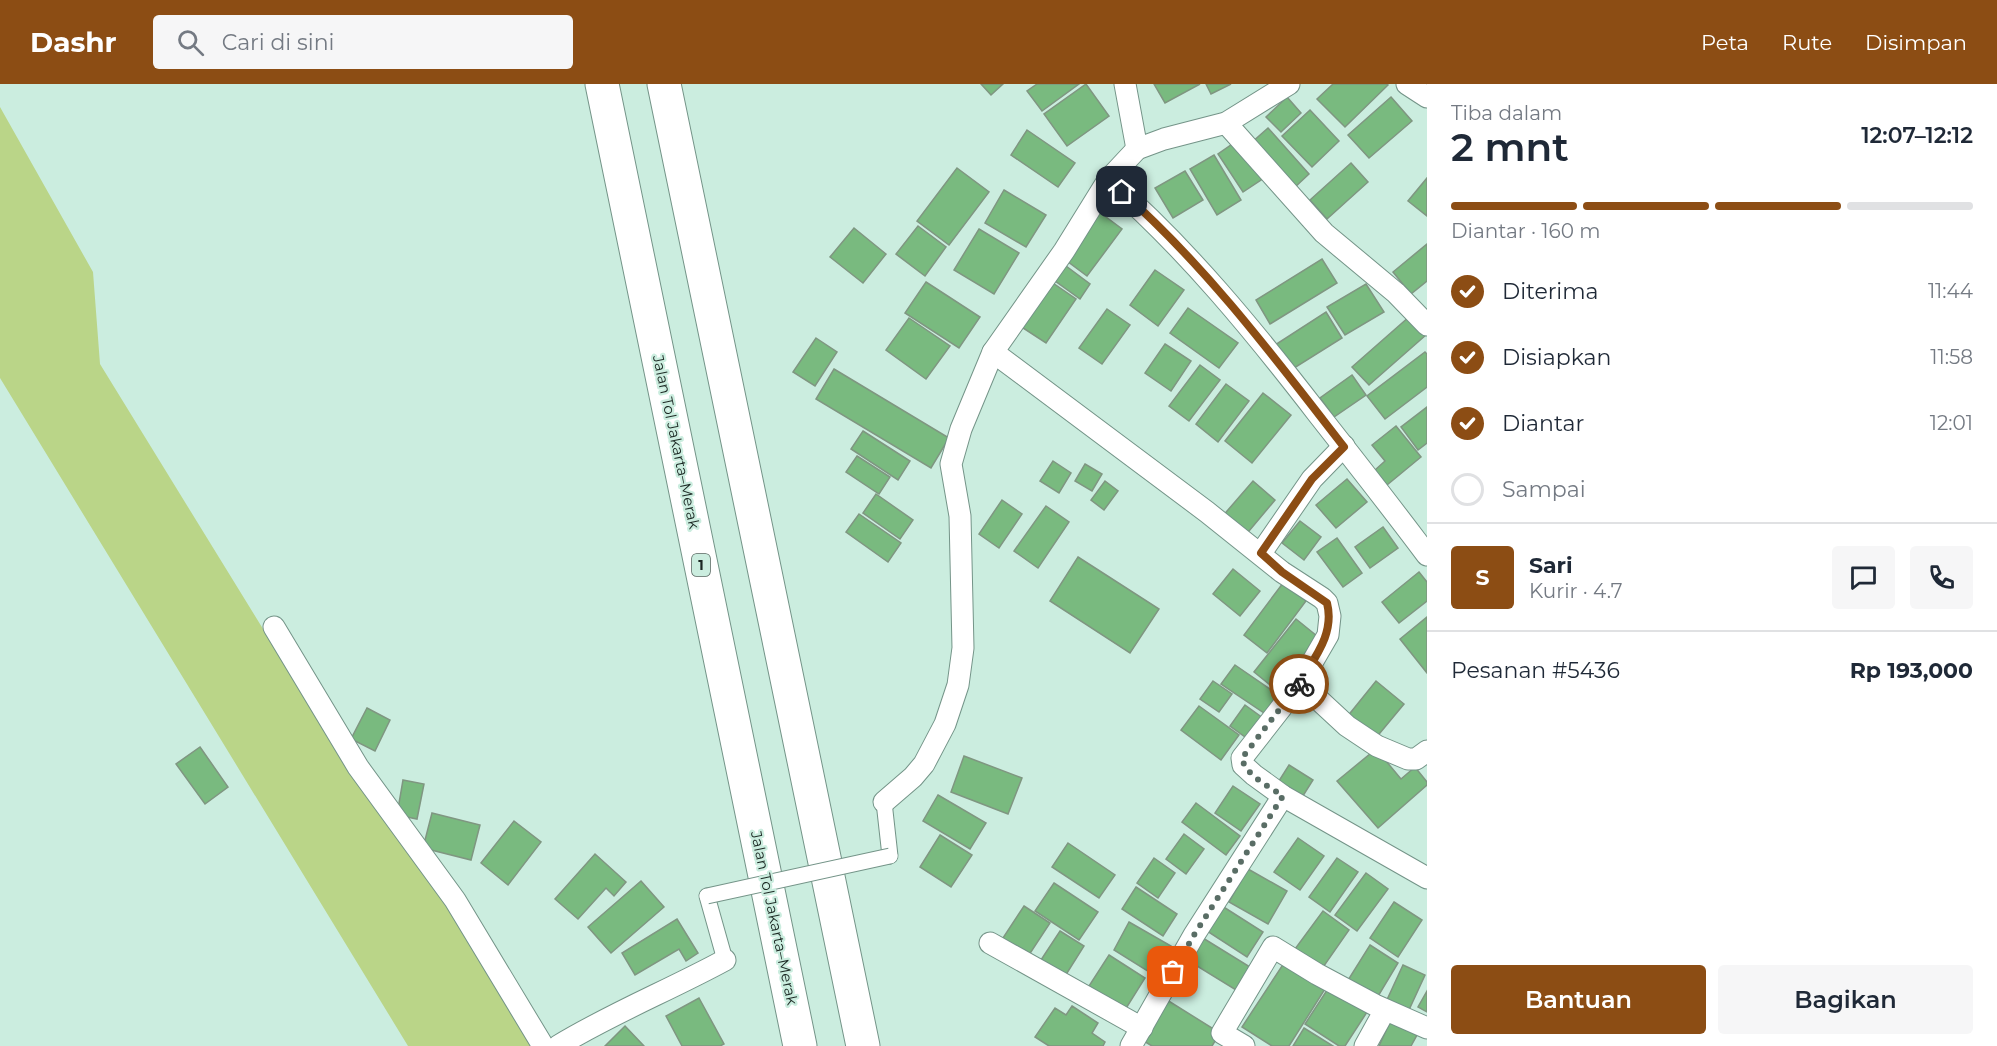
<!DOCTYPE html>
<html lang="id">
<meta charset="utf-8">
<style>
:root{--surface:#fff;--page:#f6f6f7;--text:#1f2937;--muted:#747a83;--line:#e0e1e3;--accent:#8c4d14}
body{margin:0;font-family:Montserrat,sans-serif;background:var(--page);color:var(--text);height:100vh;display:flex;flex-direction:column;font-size:22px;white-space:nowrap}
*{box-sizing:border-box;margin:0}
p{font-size:20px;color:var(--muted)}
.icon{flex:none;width:33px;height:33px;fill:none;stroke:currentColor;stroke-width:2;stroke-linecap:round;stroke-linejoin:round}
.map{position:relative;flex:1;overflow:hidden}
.details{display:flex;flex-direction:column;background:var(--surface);width:570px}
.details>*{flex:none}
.pin{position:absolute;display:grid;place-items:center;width:51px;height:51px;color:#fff;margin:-26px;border-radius:12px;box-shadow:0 3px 9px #0006}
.courier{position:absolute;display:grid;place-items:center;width:60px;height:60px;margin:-30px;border:4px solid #8c4d14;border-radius:50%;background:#fff;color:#222;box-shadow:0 2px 8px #0007}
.headline em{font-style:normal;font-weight:600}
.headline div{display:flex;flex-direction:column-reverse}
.headline{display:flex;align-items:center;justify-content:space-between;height:102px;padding:0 24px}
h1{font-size:39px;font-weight:600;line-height:45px}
.bar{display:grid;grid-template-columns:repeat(4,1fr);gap:9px 6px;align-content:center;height:72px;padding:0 24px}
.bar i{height:8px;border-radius:4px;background:var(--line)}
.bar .on{background:var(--accent)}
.bar p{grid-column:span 4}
.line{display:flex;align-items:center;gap:15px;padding:0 24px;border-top:2px solid var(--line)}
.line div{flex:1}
.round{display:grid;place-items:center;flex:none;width:63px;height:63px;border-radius:6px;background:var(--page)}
ol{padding:0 24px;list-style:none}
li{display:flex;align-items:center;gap:18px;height:66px}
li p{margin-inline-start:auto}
li .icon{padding:6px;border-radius:50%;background:var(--accent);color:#fff;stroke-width:4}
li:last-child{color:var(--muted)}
li i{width:33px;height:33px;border:3px solid var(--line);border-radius:50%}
.button{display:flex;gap:12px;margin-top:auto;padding:12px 24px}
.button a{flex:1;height:69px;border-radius:6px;background:var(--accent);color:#fff;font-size:24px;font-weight:600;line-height:69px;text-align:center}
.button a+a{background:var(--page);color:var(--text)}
header{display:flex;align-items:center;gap:36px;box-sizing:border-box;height:84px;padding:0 30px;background:var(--accent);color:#fff}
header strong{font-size:28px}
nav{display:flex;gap:33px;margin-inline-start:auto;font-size:21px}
.search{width:420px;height:54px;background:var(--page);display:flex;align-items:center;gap:15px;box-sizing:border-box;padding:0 21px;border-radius:6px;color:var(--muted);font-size:22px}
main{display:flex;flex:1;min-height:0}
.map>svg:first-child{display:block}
.green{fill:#bad588}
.building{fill:#79ba7f;stroke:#7f9681;stroke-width:1.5}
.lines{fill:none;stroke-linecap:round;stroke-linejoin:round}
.pedestrian-casing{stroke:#749488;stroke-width:17}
.minor-casing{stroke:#749488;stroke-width:23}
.motorway-casing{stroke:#749488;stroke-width:35}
.pedestrian{stroke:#fff;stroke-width:15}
.minor{stroke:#fff;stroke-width:21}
.motorway{stroke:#fff;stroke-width:33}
.pedestrian-bridge-casing{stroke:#749488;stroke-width:17;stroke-linecap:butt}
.pedestrian-bridge{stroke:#fff;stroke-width:15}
.done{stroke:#596d65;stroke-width:6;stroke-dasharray:0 10.8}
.route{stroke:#8c4d14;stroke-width:8}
.labels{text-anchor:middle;stroke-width:4.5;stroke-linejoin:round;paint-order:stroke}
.shield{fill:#cbeddf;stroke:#50635b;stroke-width:1.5}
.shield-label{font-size:14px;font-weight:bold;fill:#1b2823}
.street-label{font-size:15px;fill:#1b2823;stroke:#cbeddf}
</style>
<header>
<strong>Dashr</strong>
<div class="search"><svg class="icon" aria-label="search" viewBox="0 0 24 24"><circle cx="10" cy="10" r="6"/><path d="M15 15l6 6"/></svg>Cari di sini</div>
<nav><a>Peta</a><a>Rute</a><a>Disimpan</a></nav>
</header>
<main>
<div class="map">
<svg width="1427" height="962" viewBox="0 0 1427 962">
<rect width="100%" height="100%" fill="#cbeddf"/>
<polygon class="green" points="0,23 93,188 100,280 295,597 540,962 408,962 0,294"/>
<g class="building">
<polygon points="981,0 1003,0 991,11"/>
<polygon points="1037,0 1079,0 1042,27 1027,7"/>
<polygon points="1086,0 1109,32 1067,62 1044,30"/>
<polygon points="1154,0 1200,0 1165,19"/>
<polygon points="1206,0 1231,0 1211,10"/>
<polygon points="1333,0 1386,0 1388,1 1345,43 1317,15"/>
<polygon points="1287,13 1301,29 1281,48 1266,33"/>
<polygon points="1391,13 1412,37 1369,74 1348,51"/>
<polygon points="1310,26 1339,57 1312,83 1282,52"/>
<polygon points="1268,44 1309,90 1293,105 1251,59"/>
<polygon points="1027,46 1075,79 1058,103 1011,71"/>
<polygon points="1238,56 1264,94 1243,108 1218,70"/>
<polygon points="1214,71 1241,116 1217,131 1190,85"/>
<polygon points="1351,79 1368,98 1327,135 1310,116"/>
<polygon points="957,84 989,108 949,161 917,137"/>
<polygon points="1185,87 1203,116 1173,134 1155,104"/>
<polygon points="1427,94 1427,132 1408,117"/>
<polygon points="1004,106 1046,131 1026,163 985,139"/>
<polygon points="1098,127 1122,145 1087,192 1063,174"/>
<polygon points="918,142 946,163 925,192 896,170"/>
<polygon points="854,144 886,170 863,199 830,173"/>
<polygon points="979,145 1019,169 994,210 954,186"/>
<polygon points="1427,160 1427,197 1411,210 1393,188"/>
<polygon points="1322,175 1337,199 1270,240 1256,216"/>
<polygon points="1062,179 1090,200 1080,215 1051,194"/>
<polygon points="1155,186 1184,206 1158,242 1130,221"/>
<polygon points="1050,197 1076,215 1046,259 1020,242"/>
<polygon points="926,198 980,233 959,264 905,229"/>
<polygon points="1366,200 1384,228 1345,251 1327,223"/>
<polygon points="1188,224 1238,259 1219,284 1170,249"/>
<polygon points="1107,225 1130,241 1102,280 1079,264"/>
<polygon points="1326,228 1342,254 1291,286 1275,261"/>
<polygon points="1410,232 1426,251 1369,301 1352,283"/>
<polygon points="909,234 950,262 926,295 886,266"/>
<polygon points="816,254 837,268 815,302 793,288"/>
<polygon points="1165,260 1191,277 1171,307 1145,289"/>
<polygon points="1425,268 1427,270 1427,303 1385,335 1367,312"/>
<polygon points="1200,281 1220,296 1189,337 1169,322"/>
<polygon points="834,285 949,354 931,384 816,315"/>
<polygon points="1352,291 1366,311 1334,333 1320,314"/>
<polygon points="1226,300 1249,317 1218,358 1196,340"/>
<polygon points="1263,309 1291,331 1252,379 1225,357"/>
<polygon points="1427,323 1427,359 1418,366 1401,343"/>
<polygon points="1396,342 1421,373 1387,401 1375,386 1385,377 1372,361"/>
<polygon points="863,347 910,377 898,396 851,365"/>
<polygon points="857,372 890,393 879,410 846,388"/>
<polygon points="1053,377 1071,389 1059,409 1040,397"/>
<polygon points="1085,380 1102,390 1092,407 1075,397"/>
<polygon points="1347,395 1367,418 1336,444 1316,421"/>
<polygon points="1105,397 1118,407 1104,426 1091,416"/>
<polygon points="1253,397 1275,416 1244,453 1221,434"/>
<polygon points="876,410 913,436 900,455 863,429"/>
<polygon points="1002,416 1022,430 999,464 979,450"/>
<polygon points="1046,422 1069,438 1038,484 1014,467"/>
<polygon points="859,430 901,459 888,478 846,448"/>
<polygon points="1300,437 1321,453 1304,476 1282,459"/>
<polygon points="1383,443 1398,464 1370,484 1355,463"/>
<polygon points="1337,454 1362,489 1343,503 1317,468"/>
<polygon points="1078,473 1159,525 1130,569 1050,517"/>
<polygon points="1233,485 1260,507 1240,532 1213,510"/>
<polygon points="1419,488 1427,498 1427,517 1399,539 1382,518"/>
<polygon points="1283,499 1306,517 1267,569 1244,551"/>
<polygon points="1427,533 1427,589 1400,555"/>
<polygon points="1296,535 1322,556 1280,609 1254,588"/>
<polygon points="1235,581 1280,612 1267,631 1221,600"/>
<polygon points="1213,597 1232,610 1219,628 1200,615"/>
<polygon points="1376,597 1404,620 1375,655 1347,633"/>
<polygon points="1245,621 1267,637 1252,658 1230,642"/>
<polygon points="1199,622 1239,651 1221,676 1181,646"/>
<polygon points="367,624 390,636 375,667 351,655"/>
<polygon points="200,663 228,703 205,720 176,680"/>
<polygon points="1376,665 1401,695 1415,683 1427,698 1427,701 1378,744 1337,697"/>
<polygon points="964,672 1022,694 1008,730 951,708"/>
<polygon points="1289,681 1313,696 1301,715 1277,700"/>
<polygon points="403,696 424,700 417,735 397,731"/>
<polygon points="1233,702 1260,720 1241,747 1215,729"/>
<polygon points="938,711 986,739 970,765 923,737"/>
<polygon points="1196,719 1240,752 1226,771 1182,738"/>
<polygon points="432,729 480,741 471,776 423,764"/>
<polygon points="514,737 541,758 508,801 481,779"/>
<polygon points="1184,750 1204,765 1186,790 1166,775"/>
<polygon points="940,751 972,771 951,803 920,783"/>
<polygon points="1298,754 1324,772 1300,806 1274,788"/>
<polygon points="1068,759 1115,791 1099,814 1052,783"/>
<polygon points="595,770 626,798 614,812 606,804 578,835 555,815"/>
<polygon points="1154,774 1175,789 1158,814 1137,799"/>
<polygon points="1337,774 1358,788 1330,828 1309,813"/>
<polygon points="1248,785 1287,807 1268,840 1229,818"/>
<polygon points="1366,789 1388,805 1357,847 1335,831"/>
<polygon points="641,797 664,823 611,869 588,843"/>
<polygon points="1054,799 1098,828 1079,856 1035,827"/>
<polygon points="1136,803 1177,830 1163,852 1122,825"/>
<polygon points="1394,818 1422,836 1398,873 1370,854"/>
<polygon points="1024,822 1050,839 1025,877 999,860"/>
<polygon points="1222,822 1263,848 1247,873 1207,847"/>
<polygon points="1323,827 1349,846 1319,889 1292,869"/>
<polygon points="677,835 698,869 686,877 679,865 635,891 622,869"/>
<polygon points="1129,838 1171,862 1154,891 1114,866"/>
<polygon points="1060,847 1084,862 1062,897 1037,882"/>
<polygon points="1198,851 1250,883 1236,906 1184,874"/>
<polygon points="1370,861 1398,879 1374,919 1345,901"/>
<polygon points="1109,871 1145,894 1125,926 1089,902"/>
<polygon points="1284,879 1325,905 1289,962 1272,962 1242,943"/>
<polygon points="1403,881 1425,891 1408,928 1386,918"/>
<polygon points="1331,900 1369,925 1345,962 1339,962 1305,940"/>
<polygon points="1427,907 1427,928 1418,923"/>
<polygon points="699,914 724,960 720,962 682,962 666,932"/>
<polygon points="1167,916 1220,949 1212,962 1152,962 1142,956"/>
<polygon points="1072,922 1098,939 1092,949 1105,958 1103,962 1049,962 1035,953 1055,924 1066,931"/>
<polygon points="1390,938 1417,951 1411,962 1379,962"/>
<polygon points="625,942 644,962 605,962"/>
<polygon points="1304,944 1333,962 1293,962"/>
</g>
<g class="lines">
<defs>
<g id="pedestrian">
<polyline points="884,718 890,772"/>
<polyline points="707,812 725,876"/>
</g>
<g id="minor">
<polyline points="1125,0 1137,65"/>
<polyline points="1407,0 1427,13"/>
<polyline points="1226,39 1324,149 1396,209 1427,241"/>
<path d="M1108 96C1187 165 1254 247 1318 330 1355 377 1391 423 1427 471"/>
<polyline points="993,268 1207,428 1282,488 1322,514 1327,519 1330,532 1328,551 1299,601 1242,674 1243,681 1254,691 1283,712 1427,794"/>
<polyline points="1261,469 1312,395 1344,362"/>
<polyline points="274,543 358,683 455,816 543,962"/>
<polyline points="1299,601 1320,617 1347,642 1377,662 1408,675 1416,675 1427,667"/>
<polyline points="884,718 913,693 924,680 945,640 958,601 963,564 960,432 951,380 961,345 993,268 1064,167 1108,96 1137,65 1164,55 1226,39 1289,0"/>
<polyline points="990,859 1142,944"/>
<path d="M558 962C612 929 670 906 725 876"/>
<polyline points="1131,962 1194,851 1283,712"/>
<polyline points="1244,962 1222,949 1273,863 1317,890 1375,921 1427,944"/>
<polyline points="1365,962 1385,926"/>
</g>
<g id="motorway">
<polyline points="602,0 800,962"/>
<polyline points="664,0 863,962"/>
</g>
</defs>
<use href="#pedestrian" class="pedestrian-casing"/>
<use href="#minor" class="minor-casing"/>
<use href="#motorway" class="motorway-casing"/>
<use href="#pedestrian" class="pedestrian"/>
<use href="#minor" class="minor"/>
<use href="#motorway" class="motorway"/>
<defs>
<polyline id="pedestrian-bridge" points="707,812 890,772"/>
</defs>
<use href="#pedestrian-bridge" class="pedestrian-bridge-casing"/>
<use href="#pedestrian-bridge" class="pedestrian-bridge"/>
</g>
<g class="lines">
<path class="done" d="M1173 888 1194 851 1283 712C1270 703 1245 691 1242 674L1299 600"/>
<path class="route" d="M1122 108C1206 182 1275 274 1344 363L1312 395 1261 469 1282 488 1327 519C1335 550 1314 574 1299 600"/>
</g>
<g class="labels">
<rect class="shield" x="692" y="470" width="18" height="22" rx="4.5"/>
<g class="shield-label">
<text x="701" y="486">1</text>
</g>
<g class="street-label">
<text transform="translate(676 358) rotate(78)" y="5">Jalan Tol Jakarta–Merak</text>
<text transform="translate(774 834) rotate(78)" y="5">Jalan Tol Jakarta–Merak</text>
</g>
</g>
</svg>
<div class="pin" style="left:1173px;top:888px;background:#ea580c"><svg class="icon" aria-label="bag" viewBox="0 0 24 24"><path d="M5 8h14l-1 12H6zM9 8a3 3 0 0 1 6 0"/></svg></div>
<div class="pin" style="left:1122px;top:108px;background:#1f2937"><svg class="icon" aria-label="home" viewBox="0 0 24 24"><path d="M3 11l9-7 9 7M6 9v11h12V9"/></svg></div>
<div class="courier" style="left:1299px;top:600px"><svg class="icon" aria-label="bike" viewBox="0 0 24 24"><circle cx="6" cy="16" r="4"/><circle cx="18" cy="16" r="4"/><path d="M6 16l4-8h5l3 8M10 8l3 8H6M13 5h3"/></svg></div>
</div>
<section class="details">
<div class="headline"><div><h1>2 mnt</h1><p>Tiba dalam</p></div><em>12:07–12:12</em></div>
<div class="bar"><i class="on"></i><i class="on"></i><i class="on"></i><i></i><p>Diantar · 160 m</p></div>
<ol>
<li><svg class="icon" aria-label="check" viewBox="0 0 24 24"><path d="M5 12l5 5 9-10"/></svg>Diterima<p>11:44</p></li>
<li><svg class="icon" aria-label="check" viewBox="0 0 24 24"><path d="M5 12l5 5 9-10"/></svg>Disiapkan<p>11:58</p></li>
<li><svg class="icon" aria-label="check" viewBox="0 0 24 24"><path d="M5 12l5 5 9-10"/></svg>Diantar<p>12:01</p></li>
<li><i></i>Sampai</li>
</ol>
<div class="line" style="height:108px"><b class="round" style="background:var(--accent);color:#fff">S</b><div><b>Sari</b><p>Kurir · 4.7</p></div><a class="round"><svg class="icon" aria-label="chat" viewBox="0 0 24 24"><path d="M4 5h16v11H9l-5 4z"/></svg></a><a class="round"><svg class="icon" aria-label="phone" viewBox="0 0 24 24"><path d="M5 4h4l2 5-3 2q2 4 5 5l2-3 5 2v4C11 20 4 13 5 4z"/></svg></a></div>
<div class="line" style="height:78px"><div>Pesanan #5436</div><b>Rp 193,000</b></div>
<div class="button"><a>Bantuan</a><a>Bagikan</a></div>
</section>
</main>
